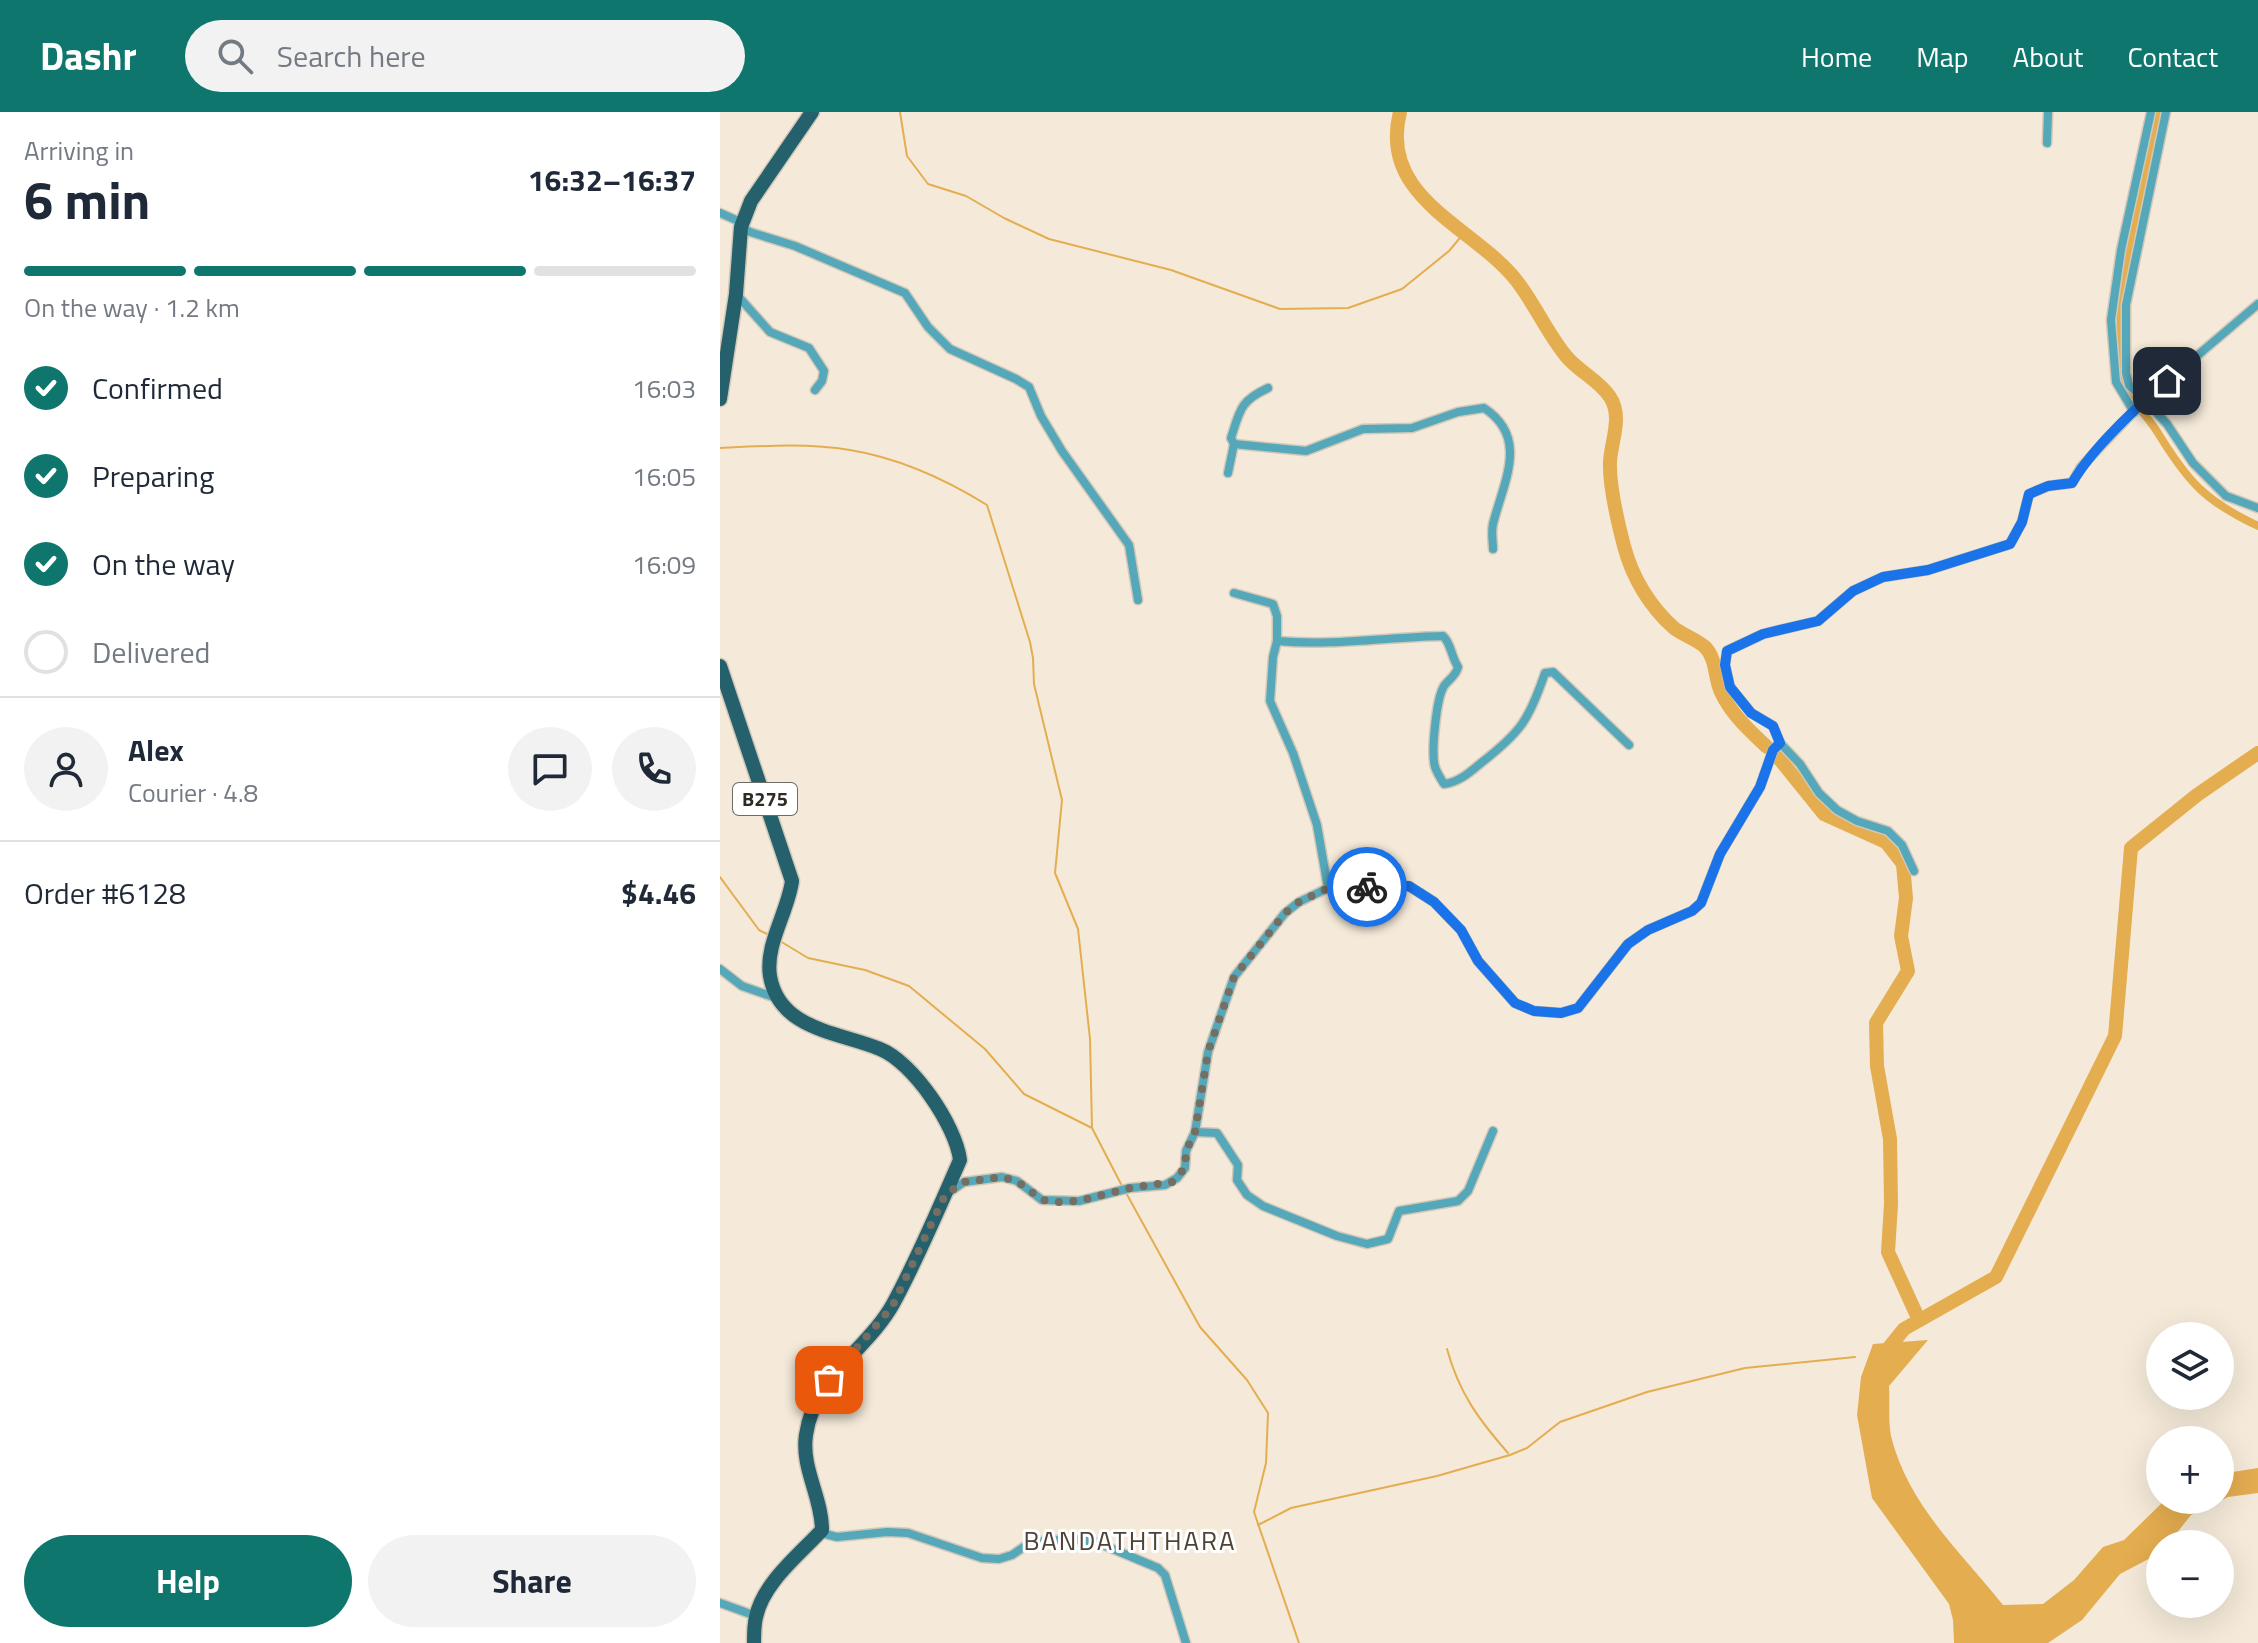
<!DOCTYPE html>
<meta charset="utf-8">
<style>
:root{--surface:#fff;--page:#f2f2f3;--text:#1f2937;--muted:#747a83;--line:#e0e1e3;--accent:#0f766e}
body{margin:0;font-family:"Titillium Web",sans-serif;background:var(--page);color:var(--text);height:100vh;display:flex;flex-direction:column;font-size:30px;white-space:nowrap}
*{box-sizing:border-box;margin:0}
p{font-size:26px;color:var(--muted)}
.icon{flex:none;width:44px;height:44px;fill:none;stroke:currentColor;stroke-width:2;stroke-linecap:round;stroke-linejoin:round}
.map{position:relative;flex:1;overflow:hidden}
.sheet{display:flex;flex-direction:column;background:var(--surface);width:720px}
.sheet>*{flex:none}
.buttons{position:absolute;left:1426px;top:1210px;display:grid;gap:16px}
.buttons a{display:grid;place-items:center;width:88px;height:88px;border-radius:50%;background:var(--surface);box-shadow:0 8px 32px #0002;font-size:40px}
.pin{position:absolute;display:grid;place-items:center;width:68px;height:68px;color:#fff;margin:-34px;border-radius:16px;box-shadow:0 4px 12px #0006}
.courier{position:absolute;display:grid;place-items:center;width:80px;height:80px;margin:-40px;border:6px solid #1a73e8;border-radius:50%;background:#fff;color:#222;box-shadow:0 2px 10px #0007}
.summary em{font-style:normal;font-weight:700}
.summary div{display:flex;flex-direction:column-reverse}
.summary{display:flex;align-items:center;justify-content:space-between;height:136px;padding:0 24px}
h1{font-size:52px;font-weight:700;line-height:60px}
.bar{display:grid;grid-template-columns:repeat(4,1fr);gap:12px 8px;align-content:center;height:96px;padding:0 24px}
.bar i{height:10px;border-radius:6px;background:var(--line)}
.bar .active{background:var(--accent)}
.bar p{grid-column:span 4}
.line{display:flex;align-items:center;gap:20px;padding:0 24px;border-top:2px solid var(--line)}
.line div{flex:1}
.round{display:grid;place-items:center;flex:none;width:84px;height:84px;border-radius:42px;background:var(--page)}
ol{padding:0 24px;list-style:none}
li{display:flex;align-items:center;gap:24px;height:88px}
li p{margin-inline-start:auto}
li .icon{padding:8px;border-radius:50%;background:var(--accent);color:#fff;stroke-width:4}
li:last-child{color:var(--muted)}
li i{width:44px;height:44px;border:4px solid var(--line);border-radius:50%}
.action{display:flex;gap:16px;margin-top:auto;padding:16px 24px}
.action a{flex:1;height:92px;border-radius:48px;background:var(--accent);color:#fff;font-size:32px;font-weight:700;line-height:92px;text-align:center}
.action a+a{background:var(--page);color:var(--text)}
header{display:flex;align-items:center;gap:48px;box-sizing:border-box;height:112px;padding:0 40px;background:var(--accent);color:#fff}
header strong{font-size:38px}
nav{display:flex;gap:44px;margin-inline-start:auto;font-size:28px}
.search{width:560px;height:72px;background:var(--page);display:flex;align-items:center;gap:20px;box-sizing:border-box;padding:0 28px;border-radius:44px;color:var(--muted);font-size:30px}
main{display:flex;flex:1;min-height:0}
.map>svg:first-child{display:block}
.water{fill:#e4ad50}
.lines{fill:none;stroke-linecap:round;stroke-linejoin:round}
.stream{stroke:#e4ad50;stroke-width:2}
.canal{stroke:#e4ad50;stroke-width:8}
.river{stroke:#e4ad50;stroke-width:14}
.minor-casing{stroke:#d1c8b8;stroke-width:11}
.primary-casing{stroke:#d1c8b8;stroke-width:17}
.minor{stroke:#55a7ba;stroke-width:8}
.primary{stroke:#25606d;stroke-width:14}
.done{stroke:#746e63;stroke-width:8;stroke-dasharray:0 14.4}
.route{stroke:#1a73e8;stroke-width:10}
.labels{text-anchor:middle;stroke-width:6;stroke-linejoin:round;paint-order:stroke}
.shield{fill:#fff;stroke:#6d6b66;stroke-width:2}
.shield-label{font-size:20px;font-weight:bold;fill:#2f2b24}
.quarter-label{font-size:26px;letter-spacing:2px;fill:#4d4336;stroke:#fff}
</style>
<header>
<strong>Dashr</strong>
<div class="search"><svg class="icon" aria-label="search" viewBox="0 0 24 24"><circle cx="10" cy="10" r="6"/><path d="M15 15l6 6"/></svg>Search here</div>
<nav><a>Home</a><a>Map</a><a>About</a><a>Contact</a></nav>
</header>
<main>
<section class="sheet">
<div class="summary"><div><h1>6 min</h1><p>Arriving in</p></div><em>16:32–16:37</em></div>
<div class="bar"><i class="active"></i><i class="active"></i><i class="active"></i><i></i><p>On the way · 1.2 km</p></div>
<ol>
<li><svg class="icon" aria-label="check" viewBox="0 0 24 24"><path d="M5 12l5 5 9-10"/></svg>Confirmed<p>16:03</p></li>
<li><svg class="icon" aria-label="check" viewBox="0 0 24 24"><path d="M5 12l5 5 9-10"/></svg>Preparing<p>16:05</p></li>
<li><svg class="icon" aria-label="check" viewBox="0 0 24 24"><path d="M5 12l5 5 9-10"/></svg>On the way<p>16:09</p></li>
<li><i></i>Delivered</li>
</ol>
<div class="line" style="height:144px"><a class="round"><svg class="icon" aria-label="person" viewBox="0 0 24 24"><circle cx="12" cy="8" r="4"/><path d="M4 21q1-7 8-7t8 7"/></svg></a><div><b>Alex</b><p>Courier · 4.8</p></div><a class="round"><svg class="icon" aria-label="chat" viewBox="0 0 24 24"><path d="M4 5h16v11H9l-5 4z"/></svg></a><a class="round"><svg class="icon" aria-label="phone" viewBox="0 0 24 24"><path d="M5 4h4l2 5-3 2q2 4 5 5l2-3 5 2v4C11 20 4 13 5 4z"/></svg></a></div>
<div class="line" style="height:104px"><div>Order #6128</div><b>$4.46</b></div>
<div class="action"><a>Help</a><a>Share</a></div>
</section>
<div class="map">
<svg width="1538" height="1531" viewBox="0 0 1538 1531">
<rect width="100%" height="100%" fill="#f5ead9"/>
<path class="water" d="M1208 1228 1169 1274C1170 1290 1168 1309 1171 1324 1188 1393 1240 1439 1283 1493L1323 1492 1354 1468 1383 1435 1404 1428 1445 1388H1500V1362L1538 1356V1381L1508 1385 1471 1403 1448 1432H1440V1441L1400 1462 1362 1508 1328 1531H1234L1233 1508 1229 1492 1152 1386 1137 1303 1141 1265 1153 1232Z"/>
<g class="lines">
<g class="stream">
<polyline points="180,0 187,44 208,72 246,84 284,106 329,127 451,158 560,197 628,196 682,177 729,139 744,121"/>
<path d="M0 336C42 334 88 331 130 338 179 346 225 367 267 393L310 530 313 546 314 572 342 688 335 761 358 817 370 927 372 1016 402 1074"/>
<polyline points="0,765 39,818 47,822"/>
<polyline points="60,829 88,846 145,858 189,874 265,937 304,982 372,1016"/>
<polyline points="405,1079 480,1215 527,1268 548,1301 546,1351 534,1400 579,1531"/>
<path d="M727 1237C739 1281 759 1308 788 1341"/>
<polyline points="538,1413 571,1396 717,1364 790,1343 807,1336 840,1310 927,1280 1025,1256 1135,1245"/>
</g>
<path class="canal" d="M1438 0C1423 73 1401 148 1400 222 1400 236 1398 252 1402 265 1408 288 1426 301 1438 321 1468 370 1485 389 1538 414"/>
<g class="river">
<path d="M680 0C658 86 753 114 796 168 815 192 827 221 846 244 859 260 879 268 890 285 903 305 891 329 890 350 889 374 898 411 904 434 912 465 930 495 954 516 963 523 976 527 985 535 997 547 994 566 1001 580 1011 602 1030 619 1047 635"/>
<polyline points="1057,644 1104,702 1166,730 1183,752 1186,786 1181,824 1188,859 1156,911 1157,954 1170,1027 1171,1092 1168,1140 1199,1208"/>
<polyline points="1163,1243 1184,1217 1276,1165 1395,924 1411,736 1477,683 1538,641"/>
</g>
<defs>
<g id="minor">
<polyline points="1327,31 1328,0"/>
<polyline points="0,101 23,111"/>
<polyline points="21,115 30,120 75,134 185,181 208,215 230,237 296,267 309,275 321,304 342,339 409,433 418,488"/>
<polyline points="17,183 50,220 89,236 104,259 102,269 95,278"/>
<polyline points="1538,192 1425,288 1447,312 1473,351 1506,384 1538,396"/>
<polyline points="1414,300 1396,270 1391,208 1401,138 1431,0"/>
<path d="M514 332 511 326C520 298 520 289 548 276"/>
<path d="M508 361 514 332 586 339 643 317 692 316 738 300 764 296C810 326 783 371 773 412 771 420 773 429 773 437"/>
<polyline points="514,481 553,492 557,504 557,529 553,545 550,589 573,641 597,713 608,776"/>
<path d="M557 529C613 534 668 525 723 524 731 531 731 544 738 555 736 564 729 567 724 574 716 587 711 641 715 655 717 661 721 667 724 672 739 670 749 661 761 651 801 620 809 608 825 561L833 560 909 633"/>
<polyline points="1194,759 1182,733 1168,719 1137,709 1117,698 1099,681 1080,652 1060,631 1053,614 1031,601 1010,575 1005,553 1007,539 1043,522 1098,509 1133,479 1163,465 1208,458 1290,432 1302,410 1309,382 1328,374 1352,371 1361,355 1425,288 1409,273 1406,261 1406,193 1446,0"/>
<polyline points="0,857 22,874 56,886"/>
<polyline points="475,1020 497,1021 518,1053 517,1068 527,1083 543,1094 617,1124 647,1132 668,1127 679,1099 738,1089 748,1079 773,1019"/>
<polyline points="228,1081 244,1070 282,1065 297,1069 322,1088 359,1089 410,1076 445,1073 457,1066 465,1056 466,1039 475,1020 488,940 514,865 565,801 579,790 608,776 689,774 714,790 741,818 758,849 795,891 814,899 841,901 858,896 908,832 928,818 972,799 981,791 1000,742 1040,675 1053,638 1060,631"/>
<polyline points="102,1418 105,1422 117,1425 167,1420 188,1421 262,1446 279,1447 292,1443 311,1430 351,1427 376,1430 438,1456 445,1463 466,1531"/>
<polyline points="0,1491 36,1504"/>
</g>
<g id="primary">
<polyline points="0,287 16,182 21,115 31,89 92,0"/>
<path d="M0 554 72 769C68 800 45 832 50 864 59 918 119 920 160 937 193 950 236 1014 240 1048 219 1096 198 1146 173 1192 148 1237 94 1265 86 1323 81 1356 102 1385 102 1418 79 1443 43 1471 36 1505 34 1513 34 1523 34 1531"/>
</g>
</defs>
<use href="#minor" class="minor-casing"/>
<use href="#primary" class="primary-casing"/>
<use href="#minor" class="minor"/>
<use href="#primary" class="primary"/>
</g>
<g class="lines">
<polyline class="done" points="109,1268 172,1195 225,1083 244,1070 282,1065 297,1069 322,1088 340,1090 359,1089 410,1076 452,1070 465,1056 466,1039 475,1020 488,940 514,865 565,801 579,790 608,776 647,775"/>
<path class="route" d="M647 775 689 774 714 790 741 818 758 849 795 891 814 899 841 901 858 896 908 832 928 818 972 799 981 791 1000 742 1040 675 1053 638 1060 631 1053 614 1031 601 1010 575 1005 553 1007 539 1043 522 1098 509 1133 479 1163 465 1208 458 1290 432 1302 410 1309 382 1328 374 1352 371C1374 334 1415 297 1447 269"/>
</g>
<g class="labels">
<rect class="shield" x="13" y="671" width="64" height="32" rx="6"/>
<g class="shield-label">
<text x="45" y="694">B275</text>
</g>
<g class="quarter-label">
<text x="410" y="1438">BANDATHTHARA</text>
</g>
</g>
</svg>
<div class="buttons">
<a><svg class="icon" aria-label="layers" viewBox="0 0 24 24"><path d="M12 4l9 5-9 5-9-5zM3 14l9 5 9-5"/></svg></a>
<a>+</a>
<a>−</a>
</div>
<div class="pin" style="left:109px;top:1268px;background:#ea580c"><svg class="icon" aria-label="bag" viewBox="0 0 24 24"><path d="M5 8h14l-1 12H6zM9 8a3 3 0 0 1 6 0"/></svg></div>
<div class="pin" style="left:1447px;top:269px;background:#1f2937"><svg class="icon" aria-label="home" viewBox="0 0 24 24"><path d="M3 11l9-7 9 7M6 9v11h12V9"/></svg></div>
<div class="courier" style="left:647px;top:775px"><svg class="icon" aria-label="bike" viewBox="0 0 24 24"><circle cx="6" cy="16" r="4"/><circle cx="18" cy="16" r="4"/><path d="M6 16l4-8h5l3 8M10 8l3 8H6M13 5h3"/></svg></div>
</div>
</main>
